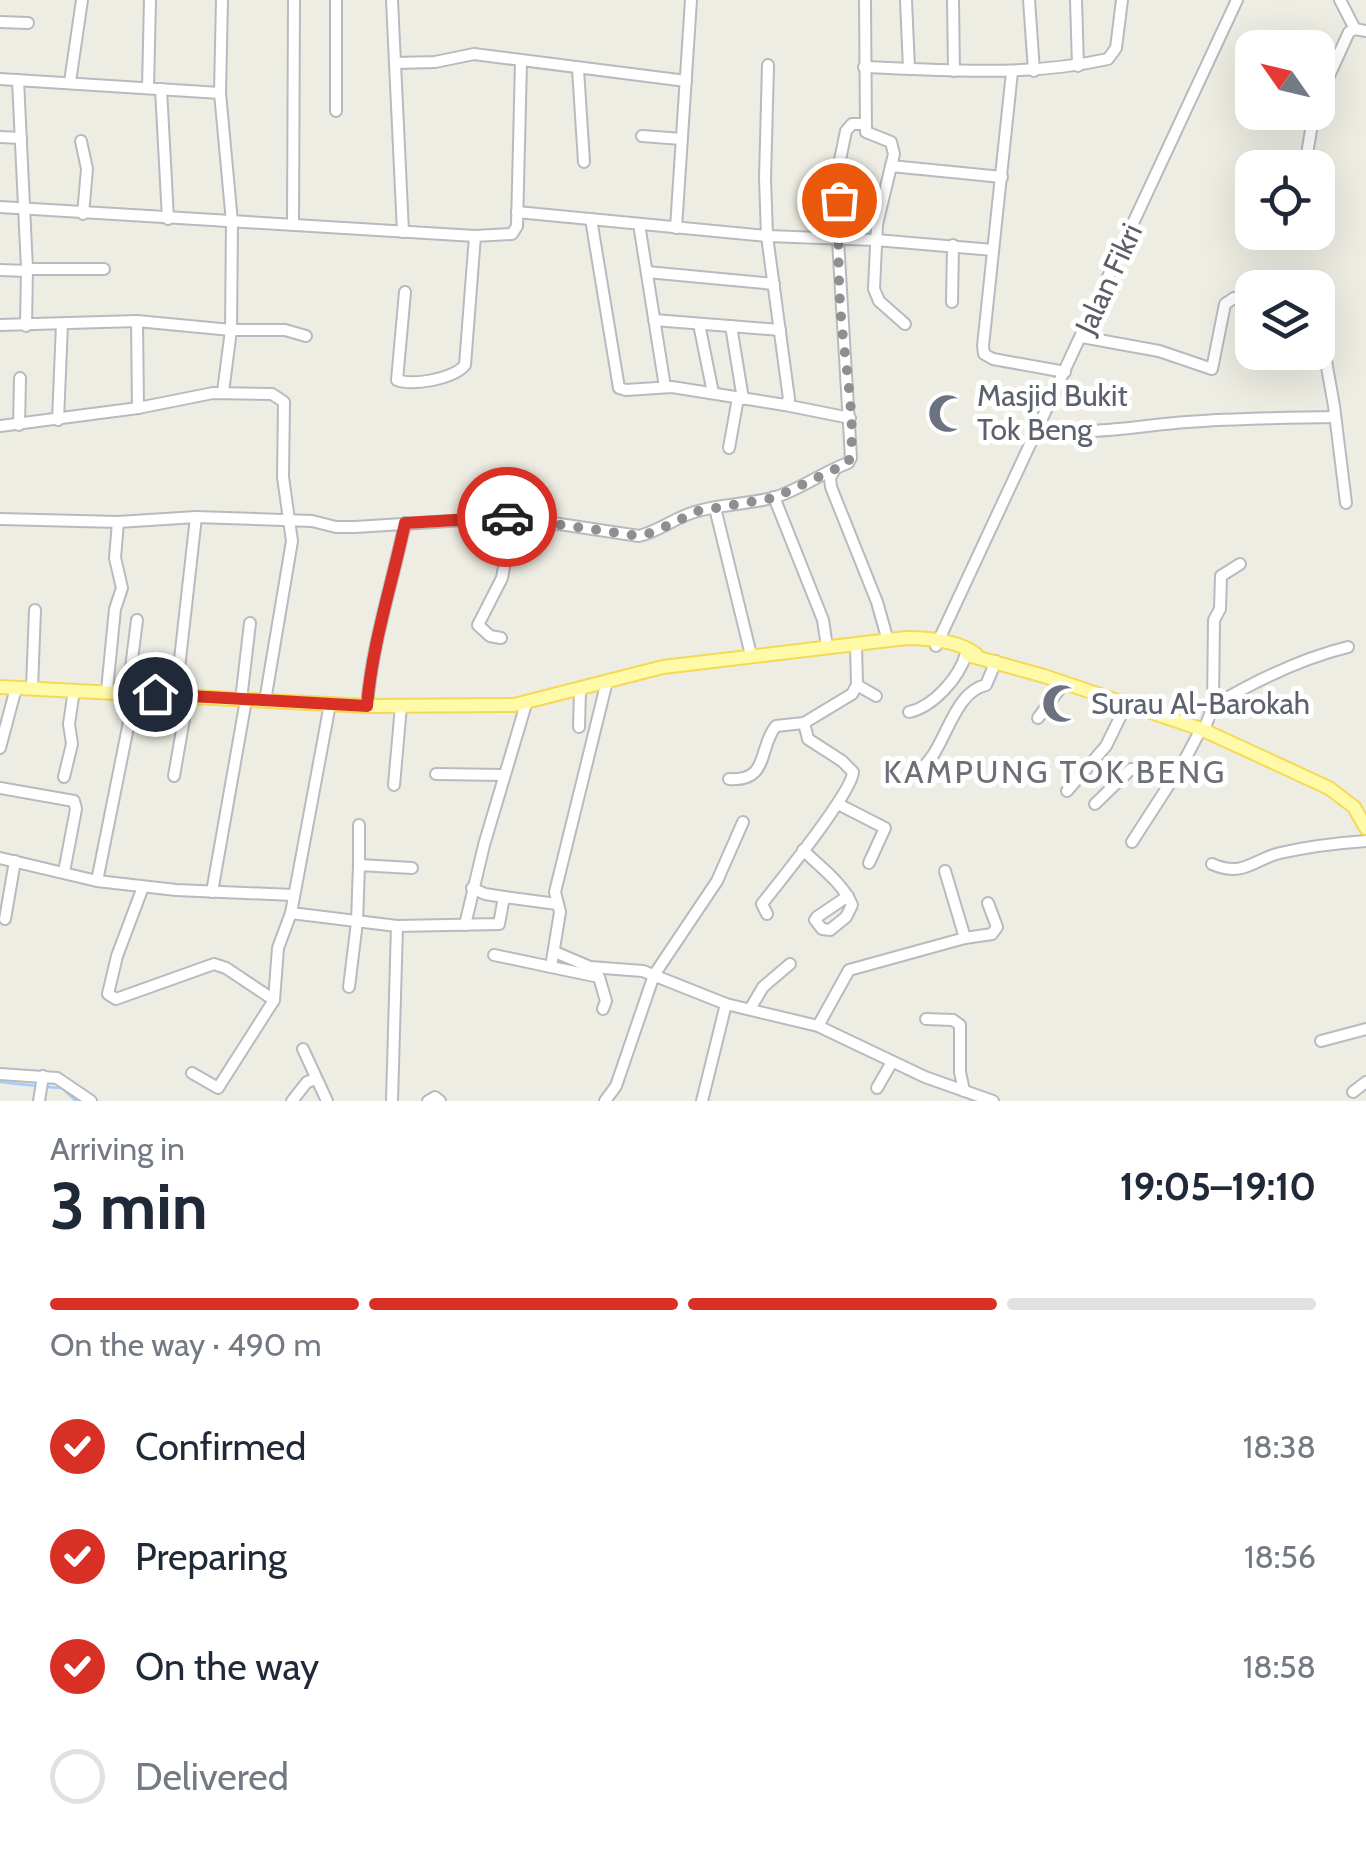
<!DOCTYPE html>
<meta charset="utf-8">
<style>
:root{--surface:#fff;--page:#f2f2f3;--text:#1f2937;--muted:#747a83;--line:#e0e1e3;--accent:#d93025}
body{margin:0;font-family:Cabin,sans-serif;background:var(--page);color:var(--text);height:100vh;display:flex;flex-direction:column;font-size:38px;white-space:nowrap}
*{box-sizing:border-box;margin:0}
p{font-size:32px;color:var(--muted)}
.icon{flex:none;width:55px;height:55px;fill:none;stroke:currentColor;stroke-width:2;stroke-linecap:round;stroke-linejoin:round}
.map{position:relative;height:1101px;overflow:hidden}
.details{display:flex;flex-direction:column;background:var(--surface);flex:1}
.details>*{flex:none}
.needle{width:65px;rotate:304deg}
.tools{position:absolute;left:1235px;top:30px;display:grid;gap:20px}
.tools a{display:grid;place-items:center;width:100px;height:100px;border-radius:20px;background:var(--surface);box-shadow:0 10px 40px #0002;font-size:50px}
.pin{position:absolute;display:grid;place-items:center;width:85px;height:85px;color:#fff;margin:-42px;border:5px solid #fff;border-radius:50%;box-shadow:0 2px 10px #0007}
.courier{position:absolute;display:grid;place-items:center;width:100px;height:100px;margin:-50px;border:8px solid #d93025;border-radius:50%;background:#fff;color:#222;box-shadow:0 2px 12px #0007}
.summary em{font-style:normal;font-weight:700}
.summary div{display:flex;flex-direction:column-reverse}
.summary{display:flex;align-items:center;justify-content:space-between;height:170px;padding:0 50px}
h1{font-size:65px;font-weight:700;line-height:75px}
.bar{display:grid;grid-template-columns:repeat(4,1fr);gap:15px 10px;align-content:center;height:120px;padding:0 50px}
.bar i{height:12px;border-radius:8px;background:var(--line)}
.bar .on{background:var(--accent)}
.bar p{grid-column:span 4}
ol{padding:0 50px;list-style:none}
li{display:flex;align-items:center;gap:30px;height:110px}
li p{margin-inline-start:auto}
li .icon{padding:10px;border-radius:50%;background:var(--accent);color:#fff;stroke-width:4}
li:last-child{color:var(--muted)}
li i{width:55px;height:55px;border:5px solid var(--line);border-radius:50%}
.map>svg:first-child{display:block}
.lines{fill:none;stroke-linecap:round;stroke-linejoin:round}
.stream{stroke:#a2ccff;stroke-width:2.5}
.minor-casing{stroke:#b8babf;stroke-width:14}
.major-casing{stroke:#f5d955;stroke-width:16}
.minor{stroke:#fff;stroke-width:10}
.major{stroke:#fffaa7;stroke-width:12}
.done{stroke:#8e9090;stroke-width:10;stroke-dasharray:0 18}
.route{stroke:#d93025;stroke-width:12}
.labels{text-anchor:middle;stroke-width:10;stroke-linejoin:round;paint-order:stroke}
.street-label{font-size:30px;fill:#5b5e64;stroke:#fff}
.worship-label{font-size:30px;fill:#5b616d;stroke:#fff;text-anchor:start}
.neighbourhood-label{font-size:32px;letter-spacing:2.5px;fill:#6c7076;stroke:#fff}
</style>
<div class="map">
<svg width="1366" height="1101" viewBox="0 0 1366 1101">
<rect width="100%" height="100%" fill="#eeede3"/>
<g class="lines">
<g class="stream">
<polyline points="0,1082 38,1086"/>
<polyline points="46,1087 62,1088 76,1101"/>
</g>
<defs>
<g id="minor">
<polyline points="222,0 220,93 232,222 231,330 223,392"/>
<polyline points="336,0 336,111"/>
<polyline points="392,0 403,232"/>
<polyline points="865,0 866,132 891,142 894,154 877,224 874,289 879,301 905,324"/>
<polyline points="906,0 909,69"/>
<polyline points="953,0 954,71"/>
<polyline points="1029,0 1034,71"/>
<polyline points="1076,0 1078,66"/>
<polyline points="1340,0 1355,29 1366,31"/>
<polyline points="0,22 28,23"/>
<polyline points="396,63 435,62 474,54 686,81"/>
<path d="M864 67C947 70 1027 77 1108 59L1116 48 1122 0"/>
<polyline points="578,69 584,162"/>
<polyline points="1012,72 983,346 984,354 993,359 1065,372"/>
<polyline points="0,79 220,93"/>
<polyline points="18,80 27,269 26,326"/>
<polyline points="70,82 82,0"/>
<polyline points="148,88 150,0"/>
<polyline points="161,89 168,219"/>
<polyline points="1318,100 1349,32 1355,29"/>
<polyline points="642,136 682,139"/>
<polyline points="0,137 21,138"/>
<polyline points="81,141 87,169 83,214"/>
<polyline points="1307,154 1314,112"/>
<polyline points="891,166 1002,177"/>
<polyline points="0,207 475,236 512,234 517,226 521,62"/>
<polyline points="517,212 767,236 876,240 993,250"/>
<polyline points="591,219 619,388 626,390 672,387 785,405 789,399 767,236 765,178 768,65"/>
<polyline points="639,224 665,387"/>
<polyline points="293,225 294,0"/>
<polyline points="676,228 691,0"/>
<polyline points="27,269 104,269"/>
<polyline points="0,270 27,271"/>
<polyline points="647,272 774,284"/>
<path d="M405 292 397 380C413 386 453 379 465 365L475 236"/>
<polyline points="952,302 953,245"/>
<polyline points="1318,316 1334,406 1346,503"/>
<polyline points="654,320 780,330"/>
<polyline points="137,321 138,408"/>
<polyline points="699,324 713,393"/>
<polyline points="0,325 137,321 231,330 285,330 306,336"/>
<polyline points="731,326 743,399"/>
<polyline points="1082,337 1159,351 1212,369 1225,304 1234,298 1252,298"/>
<polyline points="785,405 850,418"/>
<polyline points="58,420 62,324"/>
<polyline points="19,425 20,378"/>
<polyline points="0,426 138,408 213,393 272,394 284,402 283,477 292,541 265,701"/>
<path d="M1039 426C1085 438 1140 425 1187 422 1236 418 1286 418 1335 417"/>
<polyline points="729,448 738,398"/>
<polyline points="835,469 830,478 831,487 877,602 888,641"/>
<polyline points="774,497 823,620 827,647"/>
<polyline points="715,508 751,655"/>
<path d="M0 519 118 522 196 517 312 521 336 527H355L513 517 639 536C660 531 677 516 698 511 723 504 751 504 776 497 801 489 823 472 848 463L851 458 838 240 840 160 846 131 852 124H865"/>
<polyline points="501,638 490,636 478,625 502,578 513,517"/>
<polyline points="936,646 1237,0"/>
<polyline points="857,685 876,696"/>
<polyline points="32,688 35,610"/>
<polyline points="107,690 115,609 122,588 115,558 118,522"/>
<polyline points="128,692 137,620"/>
<polyline points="176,695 196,517"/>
<polyline points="241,700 250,623"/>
<polyline points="330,704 291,913 397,926 499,924 504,897 557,904"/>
<path d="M367 706C372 644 392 584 405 523"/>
<polyline points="1213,706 1214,620 1220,609 1221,576 1240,564"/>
<path d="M909 712C933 707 959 678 966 654"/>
<polyline points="1038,718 1064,683"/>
<polyline points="579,727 580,690"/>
<path d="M1204 730 1213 706C1255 681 1299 659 1348 647"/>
<polyline points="0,748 16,688"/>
<path d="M923 767C946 747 953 692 986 685L996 661"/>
<polyline points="436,774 504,775"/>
<polyline points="174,776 188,696"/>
<polyline points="64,777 72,744 69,724 74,690"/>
<path d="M729 779C770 782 758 747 776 726L804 723 852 694 857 685 856 645"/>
<polyline points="394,785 401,706"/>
<polyline points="0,788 74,801 76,809 64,872"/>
<polyline points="1067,791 1106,746 1127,703"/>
<polyline points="838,804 885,828 869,863"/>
<polyline points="1095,804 1131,769 1174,778"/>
<polyline points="359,825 359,865"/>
<polyline points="1132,842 1183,763 1201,729"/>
<path d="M803 850C820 867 843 883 852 905L846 917 830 930 822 929 815 920 817 917 848 896"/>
<polyline points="0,858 97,881 135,692"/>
<path d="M1212 864C1244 878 1254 859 1280 853 1307 847 1337 843 1366 841"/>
<polyline points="945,871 965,938"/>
<polyline points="97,881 176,890 293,895"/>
<polyline points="143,887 117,956 108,994 116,999 214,964 226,968 274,1000"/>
<polyline points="472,888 485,894 504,897"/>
<polyline points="212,892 246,700"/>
<path d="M767 914 762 904C779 882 852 793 853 772L842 761 808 739 804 723"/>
<polyline points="5,919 15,861"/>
<polyline points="465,925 484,845 526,704"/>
<polyline points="555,952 590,967 643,971 726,1004 818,1026 925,1077 993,1101"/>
<polyline points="494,955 551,967 560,912 555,892 607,681"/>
<polyline points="551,967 599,977 606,1001 603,1009"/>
<polyline points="349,987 357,922 359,865 412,868"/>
<polyline points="750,1009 763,987 790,964"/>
<polyline points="926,1019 953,1020 960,1025 960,1072 964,1091"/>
<polyline points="818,1026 849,970 965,938 992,934 997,927 988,903"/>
<polyline points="1321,1041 1366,1029"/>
<polyline points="303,1049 327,1101"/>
<polyline points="192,1073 218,1088 274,1000 278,948 291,913"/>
<polyline points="0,1074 57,1078 91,1101"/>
<polyline points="877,1088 892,1062"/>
<polyline points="1353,1092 1366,1082"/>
<polyline points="39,1101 43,1076"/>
<polyline points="292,1101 307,1082 316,1079"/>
<polyline points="392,1101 397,926"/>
<polyline points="428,1101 435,1097 440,1101"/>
<polyline points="605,1101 616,1086 654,975 717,881 743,822"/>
<polyline points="702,1101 726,1004"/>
</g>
<g id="major">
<polyline points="968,655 1044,676 1201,729 1329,788 1354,807 1366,828"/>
<path d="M0 687 367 706 514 705 663 667 906 638C928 638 958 641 976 654"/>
</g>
</defs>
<use href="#minor" class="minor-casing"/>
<use href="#major" class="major-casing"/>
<use href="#minor" class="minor"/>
<use href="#major" class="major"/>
</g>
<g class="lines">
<path class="done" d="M507 517 639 536 654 532 698 511 774 498 848 463C859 437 843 349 841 317 838 278 838 239 839 200"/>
<path class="route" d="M155 694 367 706C372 644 392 584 405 523L507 517"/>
</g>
<defs>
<symbol id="mosque-bare" viewBox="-9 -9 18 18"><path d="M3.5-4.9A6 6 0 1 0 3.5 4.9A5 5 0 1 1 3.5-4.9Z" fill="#6b7280" stroke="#fff" stroke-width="2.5" paint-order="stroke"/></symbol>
</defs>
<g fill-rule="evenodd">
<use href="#mosque-bare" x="920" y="386" width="55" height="55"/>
<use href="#mosque-bare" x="1034" y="676" width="55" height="55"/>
</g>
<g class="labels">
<g class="street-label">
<text transform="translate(1109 279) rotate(-65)" y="10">Jalan Fikri</text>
</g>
<g class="worship-label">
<text x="977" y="406">Masjid Bukit<tspan x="977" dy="34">Tok Beng</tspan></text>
<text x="1091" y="714">Surau Al-Barokah</text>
</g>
<g class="neighbourhood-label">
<text x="1055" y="783">KAMPUNG TOK BENG</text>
</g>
</g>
</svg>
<div class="tools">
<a><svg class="needle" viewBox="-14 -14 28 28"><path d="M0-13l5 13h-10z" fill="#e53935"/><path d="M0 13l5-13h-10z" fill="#747a83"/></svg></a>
<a><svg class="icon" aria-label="locate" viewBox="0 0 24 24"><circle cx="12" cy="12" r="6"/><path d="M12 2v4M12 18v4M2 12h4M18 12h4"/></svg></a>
<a><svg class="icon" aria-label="layers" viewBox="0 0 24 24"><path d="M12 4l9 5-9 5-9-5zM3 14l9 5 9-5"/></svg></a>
</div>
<div class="pin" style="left:839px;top:200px;background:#ea580c"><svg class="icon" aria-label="bag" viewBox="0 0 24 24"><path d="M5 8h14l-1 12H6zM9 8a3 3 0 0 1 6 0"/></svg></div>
<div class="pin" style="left:155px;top:694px;background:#1f2937"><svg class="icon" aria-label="home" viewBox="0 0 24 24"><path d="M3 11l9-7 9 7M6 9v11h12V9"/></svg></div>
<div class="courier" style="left:507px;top:517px"><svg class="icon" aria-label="car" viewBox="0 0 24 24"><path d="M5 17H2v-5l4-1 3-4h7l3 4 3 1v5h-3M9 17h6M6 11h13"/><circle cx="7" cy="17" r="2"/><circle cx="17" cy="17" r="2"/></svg></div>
</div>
<section class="details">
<div class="summary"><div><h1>3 min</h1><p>Arriving in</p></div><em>19:05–19:10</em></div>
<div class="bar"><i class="on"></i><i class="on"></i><i class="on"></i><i></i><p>On the way · 490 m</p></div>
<ol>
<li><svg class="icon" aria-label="check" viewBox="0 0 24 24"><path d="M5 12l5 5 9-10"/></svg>Confirmed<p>18:38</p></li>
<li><svg class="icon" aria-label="check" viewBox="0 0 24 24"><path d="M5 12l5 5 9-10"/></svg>Preparing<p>18:56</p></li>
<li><svg class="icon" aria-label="check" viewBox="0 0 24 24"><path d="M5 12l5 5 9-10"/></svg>On the way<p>18:58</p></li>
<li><i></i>Delivered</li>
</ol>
</section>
